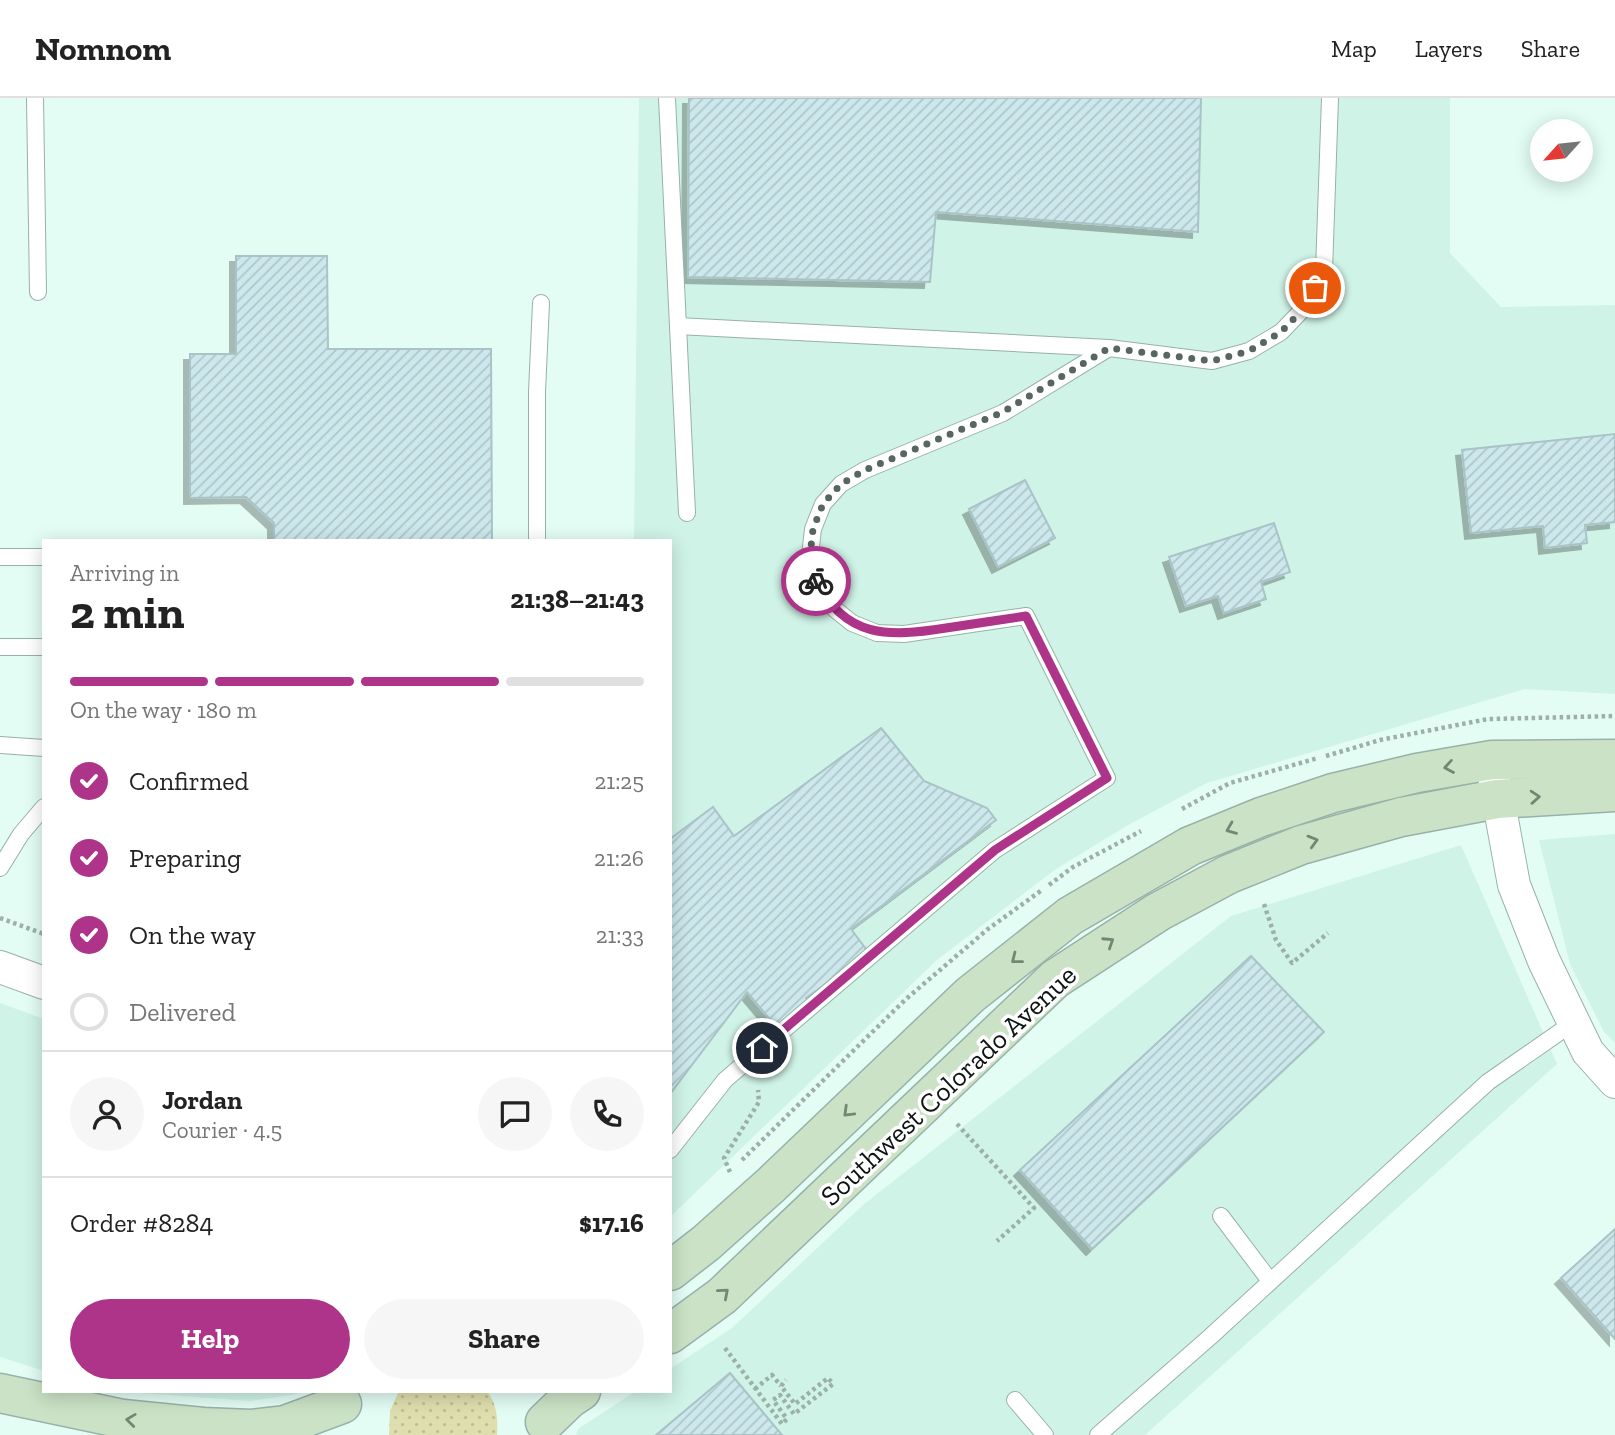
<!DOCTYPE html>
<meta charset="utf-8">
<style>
:root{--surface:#fff;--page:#f6f6f6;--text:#222;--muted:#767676;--line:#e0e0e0;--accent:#ad3489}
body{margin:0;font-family:"Zilla Slab",serif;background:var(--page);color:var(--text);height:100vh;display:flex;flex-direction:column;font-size:26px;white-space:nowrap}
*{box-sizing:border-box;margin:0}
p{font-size:23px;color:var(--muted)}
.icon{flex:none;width:38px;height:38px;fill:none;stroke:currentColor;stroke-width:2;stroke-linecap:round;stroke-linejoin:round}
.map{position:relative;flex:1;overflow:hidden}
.details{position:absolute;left:42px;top:441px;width:630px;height:854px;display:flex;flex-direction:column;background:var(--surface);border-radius:0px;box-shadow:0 4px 18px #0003}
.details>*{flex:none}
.needle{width:46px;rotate:243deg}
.controls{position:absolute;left:1530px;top:21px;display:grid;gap:14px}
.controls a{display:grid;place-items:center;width:63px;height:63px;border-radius:50%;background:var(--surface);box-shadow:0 4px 18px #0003;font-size:35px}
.pin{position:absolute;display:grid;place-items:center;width:60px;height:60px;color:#fff;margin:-30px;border:4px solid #fff;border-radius:50%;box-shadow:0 2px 7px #0007}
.courier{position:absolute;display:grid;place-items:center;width:70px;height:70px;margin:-35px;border:5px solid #ad3489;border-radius:50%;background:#fff;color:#222;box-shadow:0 2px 9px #0007}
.head em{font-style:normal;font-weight:700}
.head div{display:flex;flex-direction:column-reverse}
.head{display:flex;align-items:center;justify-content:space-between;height:119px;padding:0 28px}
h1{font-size:46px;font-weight:700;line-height:52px}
.bar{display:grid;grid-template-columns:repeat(4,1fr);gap:10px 7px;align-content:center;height:84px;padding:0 28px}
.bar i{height:9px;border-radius:5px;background:var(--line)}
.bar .selected{background:var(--accent)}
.bar p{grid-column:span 4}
.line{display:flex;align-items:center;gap:18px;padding:0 28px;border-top:2px solid var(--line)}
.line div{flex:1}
.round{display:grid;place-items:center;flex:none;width:74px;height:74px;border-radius:37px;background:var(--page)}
ol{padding:0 28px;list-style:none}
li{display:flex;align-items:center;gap:21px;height:77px}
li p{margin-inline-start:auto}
li .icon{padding:7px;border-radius:50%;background:var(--accent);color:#fff;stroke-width:4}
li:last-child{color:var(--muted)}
li i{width:38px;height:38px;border:4px solid var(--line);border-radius:50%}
.primary-button{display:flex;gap:14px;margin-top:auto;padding:14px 28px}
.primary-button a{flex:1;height:80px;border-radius:42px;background:var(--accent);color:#fff;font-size:28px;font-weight:700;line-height:80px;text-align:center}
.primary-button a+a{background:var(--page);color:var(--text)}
header{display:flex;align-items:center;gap:42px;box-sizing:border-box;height:98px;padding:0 35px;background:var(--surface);border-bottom:2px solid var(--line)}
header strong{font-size:33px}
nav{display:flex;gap:38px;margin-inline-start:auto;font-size:24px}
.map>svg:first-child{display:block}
.built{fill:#d0f3e7}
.park{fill:url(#park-dots)}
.building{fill:url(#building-hatch);stroke:#a9c3c7;stroke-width:2;filter:url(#shadow)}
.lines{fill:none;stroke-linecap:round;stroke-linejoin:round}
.lane-casing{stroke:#98b1a9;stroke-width:18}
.street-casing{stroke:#98b1a9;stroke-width:34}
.secondary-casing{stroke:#98b1a9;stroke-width:41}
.path{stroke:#9cb0a9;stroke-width:4.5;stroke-dasharray:3.5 3.5;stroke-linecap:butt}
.lane{stroke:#fff;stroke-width:16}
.street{stroke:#fff;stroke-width:32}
.secondary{stroke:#cbe2c6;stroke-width:38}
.oneway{stroke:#758675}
.done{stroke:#576661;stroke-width:7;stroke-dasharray:0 12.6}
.route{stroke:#ad3489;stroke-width:9}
.labels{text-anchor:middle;stroke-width:7;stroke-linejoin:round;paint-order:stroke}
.street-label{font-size:28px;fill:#0c1512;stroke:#fff}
</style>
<header>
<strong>Nomnom</strong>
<nav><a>Map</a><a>Layers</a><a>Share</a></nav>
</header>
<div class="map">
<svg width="1615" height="1337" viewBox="0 0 1615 1337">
<defs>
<pattern id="park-dots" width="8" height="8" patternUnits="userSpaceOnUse" patternTransform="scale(1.75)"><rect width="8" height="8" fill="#dfdeae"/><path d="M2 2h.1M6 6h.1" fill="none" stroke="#bebe95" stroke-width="1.8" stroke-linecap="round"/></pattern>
<pattern id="building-hatch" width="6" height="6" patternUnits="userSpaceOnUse" patternTransform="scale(1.75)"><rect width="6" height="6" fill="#cce8ec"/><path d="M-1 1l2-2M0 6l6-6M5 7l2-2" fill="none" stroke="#aec6c9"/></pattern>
<filter id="shadow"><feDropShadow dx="-6" dy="6" stdDeviation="0" flood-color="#0004"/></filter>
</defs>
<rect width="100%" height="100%" fill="#e3fdf4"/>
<g class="built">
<polygon points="639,0 1450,0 1450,155 1501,209 1615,207 1615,596 1525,591 1207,685 1130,726 1056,771 937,862 670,1119 670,443 634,443"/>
<polygon points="1615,736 1615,945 1604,934 1570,866 1539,742"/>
<polygon points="1461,747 1557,966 1145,1337 576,1337 578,1331 636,1293 670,1293 670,1271 732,1230 863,1107 1231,818"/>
<polygon points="0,905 44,921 44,1273 0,1259"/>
<polygon points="113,1293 301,1293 297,1296 250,1303"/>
</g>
<path class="park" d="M399 1293H487C497 1306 498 1321 497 1337H389L390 1313Z"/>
<g class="building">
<polygon points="689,0 1201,0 1198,134 936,114 930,184 688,179"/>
<polygon points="236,158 327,158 328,251 491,251 492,443 274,443 274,425 246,399 190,400 190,256 236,256"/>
<polygon points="1615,336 1615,424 1585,427 1587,445 1545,450 1543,428 1471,435 1462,352"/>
<polygon points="1025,382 1055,440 998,469 969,411"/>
<polygon points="1274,425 1290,474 1261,484 1266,501 1224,515 1218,498 1186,508 1169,459"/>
<polygon points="881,630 924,683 987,710 996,722 851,831 869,855 806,900 811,906 778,931 747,894 670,996 670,741 713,709 734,738"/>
<polygon points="1251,858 1324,934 1092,1151 1020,1072"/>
<polygon points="1615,1131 1615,1241 1561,1180"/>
<polygon points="730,1275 782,1337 656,1337"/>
</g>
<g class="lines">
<defs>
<g id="lane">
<polyline points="35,0 38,194"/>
<polyline points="667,0 687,415"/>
<polyline points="678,228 1109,250"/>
<polyline points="537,443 537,294 541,205"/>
<polyline points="0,459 44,459"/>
<polyline points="0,549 44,549"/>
<polyline points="0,647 44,650"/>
<polyline points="0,770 21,736 44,709"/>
<polyline points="670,1052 725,982 995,752 1107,680 1026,518 904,536 877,535 852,525 831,508 816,484 810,458 813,431 823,406 841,386 865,372 1003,315 1109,250 1212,263 1249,253 1281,234 1307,207 1324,173 1330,0"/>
<polyline points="1221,1118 1270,1183"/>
<polyline points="1015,1302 1045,1337"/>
<polyline points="1098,1337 1210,1239 1488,984 1574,924"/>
</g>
<g id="street">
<polyline points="1494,678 1514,787 1544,863 1588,954 1615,984"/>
<polyline points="0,869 44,885"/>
</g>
<g id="secondary">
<polyline points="670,1173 706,1145 771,1087 970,897 1070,818 1190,748 1261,719 1333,695 1417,675 1492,662 1615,661"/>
<polyline points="670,1236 722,1198 1055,881 1158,814 1229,776 1301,747 1401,719 1497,701 1615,694"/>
<polyline points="0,1295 123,1321 203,1329 251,1331 285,1327 342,1306"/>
<polyline points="545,1324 569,1301 581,1293"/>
</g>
</defs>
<use href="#lane" class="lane-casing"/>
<use href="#street" class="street-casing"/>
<use href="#secondary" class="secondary-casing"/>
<g class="path">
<polyline points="1326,658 1380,642 1488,621 1615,618"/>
<polyline points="1182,711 1230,685 1318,660"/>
<polyline points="1049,787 1073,769 1141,733"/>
<polyline points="1264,806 1276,842 1292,865 1328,835"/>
<polyline points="0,820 44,836"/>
<polyline points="957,1026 1034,1110 997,1143"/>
<polyline points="742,1062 906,901 988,831 1042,792"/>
<polyline points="730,1074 724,1060 759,1004 758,992"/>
<polyline points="725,1250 782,1326 787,1321 773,1302 780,1297 794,1316 833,1286 828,1280 795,1306 781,1288 786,1282"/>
<polyline points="755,1291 772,1277 781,1288"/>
</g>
<use href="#lane" class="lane"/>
<use href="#street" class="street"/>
<use href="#secondary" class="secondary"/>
</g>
<defs><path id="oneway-chevron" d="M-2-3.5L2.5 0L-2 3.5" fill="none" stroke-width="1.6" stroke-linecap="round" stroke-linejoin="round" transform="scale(1.75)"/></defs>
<g class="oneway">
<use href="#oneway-chevron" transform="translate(1449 669) rotate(170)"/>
<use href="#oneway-chevron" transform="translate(1535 699) rotate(-4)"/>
<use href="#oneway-chevron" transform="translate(1231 731) rotate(158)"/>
<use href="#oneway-chevron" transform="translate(1313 743) rotate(-16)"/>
<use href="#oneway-chevron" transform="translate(1109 844) rotate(-33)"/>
<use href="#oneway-chevron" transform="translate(1016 861) rotate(142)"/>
<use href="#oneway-chevron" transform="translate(848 1014) rotate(136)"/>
<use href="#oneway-chevron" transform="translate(724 1195) rotate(-41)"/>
<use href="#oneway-chevron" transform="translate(131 1322) rotate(-173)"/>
</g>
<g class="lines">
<polyline class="done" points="816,483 810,458 813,431 823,406 841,386 865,372 1003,314 1109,250 1212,263 1249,253 1281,234 1307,207 1315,190"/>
<path class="route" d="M762 950 995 752 1107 680 1026 518C999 522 973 526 946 530 889 539 846 541 816 483"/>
</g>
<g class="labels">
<g class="street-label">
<text transform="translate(948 987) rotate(-43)" y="10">Southwest Colorado Avenue</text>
</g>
</g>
</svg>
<div class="controls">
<a><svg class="needle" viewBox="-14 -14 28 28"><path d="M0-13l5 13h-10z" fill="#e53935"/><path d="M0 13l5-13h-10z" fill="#767676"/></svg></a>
</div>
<div class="pin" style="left:1315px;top:190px;background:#ea580c"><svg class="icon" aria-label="bag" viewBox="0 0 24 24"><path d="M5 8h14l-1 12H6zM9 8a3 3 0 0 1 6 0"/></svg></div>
<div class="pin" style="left:762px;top:950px;background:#1f2937"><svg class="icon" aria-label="home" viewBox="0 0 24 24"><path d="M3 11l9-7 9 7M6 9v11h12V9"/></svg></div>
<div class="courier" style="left:816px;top:483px"><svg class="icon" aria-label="bike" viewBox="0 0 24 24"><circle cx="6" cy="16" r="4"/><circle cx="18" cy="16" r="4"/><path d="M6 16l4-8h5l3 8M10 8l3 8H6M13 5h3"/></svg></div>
<section class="details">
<div class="head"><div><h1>2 min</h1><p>Arriving in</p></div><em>21:38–21:43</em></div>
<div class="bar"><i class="selected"></i><i class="selected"></i><i class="selected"></i><i></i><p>On the way · 180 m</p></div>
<ol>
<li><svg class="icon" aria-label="check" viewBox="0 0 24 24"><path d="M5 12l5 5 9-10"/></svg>Confirmed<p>21:25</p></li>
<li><svg class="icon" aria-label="check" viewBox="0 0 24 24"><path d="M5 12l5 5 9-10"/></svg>Preparing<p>21:26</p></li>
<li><svg class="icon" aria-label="check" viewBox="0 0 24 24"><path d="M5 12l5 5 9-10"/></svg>On the way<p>21:33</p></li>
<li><i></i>Delivered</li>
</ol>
<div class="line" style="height:126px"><a class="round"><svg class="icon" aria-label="person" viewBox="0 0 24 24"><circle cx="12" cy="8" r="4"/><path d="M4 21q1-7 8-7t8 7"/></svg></a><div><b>Jordan</b><p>Courier · 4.5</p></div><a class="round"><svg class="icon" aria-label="chat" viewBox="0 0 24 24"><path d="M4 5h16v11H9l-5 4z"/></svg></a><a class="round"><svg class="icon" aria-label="phone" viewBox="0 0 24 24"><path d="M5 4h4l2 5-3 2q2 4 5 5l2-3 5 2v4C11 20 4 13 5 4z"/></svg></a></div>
<div class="line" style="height:91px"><div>Order #8284</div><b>$17.16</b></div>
<div class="primary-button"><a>Help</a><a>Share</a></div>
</section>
</div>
